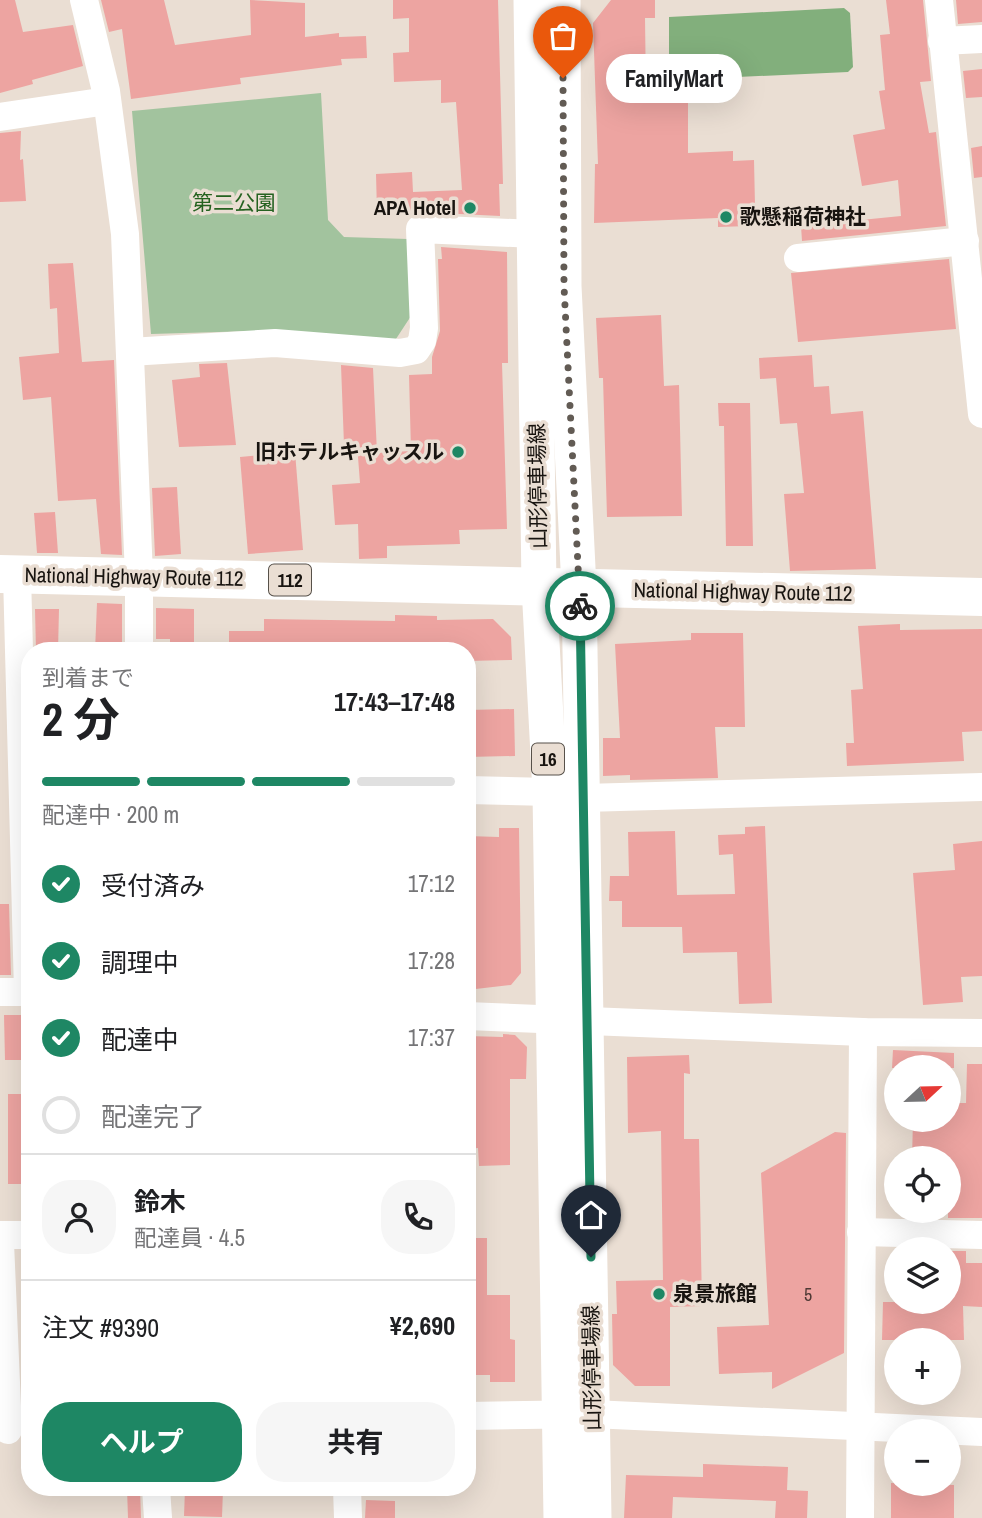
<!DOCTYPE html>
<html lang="ja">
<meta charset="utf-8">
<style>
:root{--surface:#fff;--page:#f6f6f6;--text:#202124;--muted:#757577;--line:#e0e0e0;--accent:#1e8764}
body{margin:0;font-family:"Archivo Narrow","Noto Sans JP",sans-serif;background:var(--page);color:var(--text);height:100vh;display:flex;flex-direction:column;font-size:26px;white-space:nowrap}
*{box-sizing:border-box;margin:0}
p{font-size:23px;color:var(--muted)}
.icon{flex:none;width:38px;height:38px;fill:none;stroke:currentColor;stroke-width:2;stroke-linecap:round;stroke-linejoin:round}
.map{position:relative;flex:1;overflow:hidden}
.sheet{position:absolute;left:21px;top:642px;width:455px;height:854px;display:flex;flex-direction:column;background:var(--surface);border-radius:28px;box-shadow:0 7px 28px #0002}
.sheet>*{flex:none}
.needle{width:46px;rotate:68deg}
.tools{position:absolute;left:884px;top:1055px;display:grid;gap:14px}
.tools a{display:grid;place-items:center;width:77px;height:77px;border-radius:50%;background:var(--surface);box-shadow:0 7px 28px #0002;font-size:35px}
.pin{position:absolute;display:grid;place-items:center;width:60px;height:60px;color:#fff;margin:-72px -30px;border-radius:50% 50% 50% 0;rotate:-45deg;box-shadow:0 0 7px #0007}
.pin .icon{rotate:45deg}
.courier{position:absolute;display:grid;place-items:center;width:70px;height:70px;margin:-35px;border:5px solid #1e8764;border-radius:50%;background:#fff;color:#222;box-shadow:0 2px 9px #0007}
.bubble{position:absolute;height:49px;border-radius:24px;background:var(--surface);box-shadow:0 7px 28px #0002;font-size:23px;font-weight:700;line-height:49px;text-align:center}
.overview em{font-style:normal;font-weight:700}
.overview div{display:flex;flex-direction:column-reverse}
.overview{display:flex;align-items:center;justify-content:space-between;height:119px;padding:0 21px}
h1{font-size:46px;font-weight:700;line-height:52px}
.bar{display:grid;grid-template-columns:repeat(4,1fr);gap:10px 7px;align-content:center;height:84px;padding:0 21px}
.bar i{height:9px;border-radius:5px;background:var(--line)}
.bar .selected{background:var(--accent)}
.bar p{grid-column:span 4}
.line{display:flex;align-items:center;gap:18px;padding:0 21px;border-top:2px solid var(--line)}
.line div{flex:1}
.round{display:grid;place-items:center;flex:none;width:74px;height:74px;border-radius:28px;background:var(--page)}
ol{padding:0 21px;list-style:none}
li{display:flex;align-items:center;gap:21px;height:77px}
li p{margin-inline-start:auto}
li .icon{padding:7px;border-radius:50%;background:var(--accent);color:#fff;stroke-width:4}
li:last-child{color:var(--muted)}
li i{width:38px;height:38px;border:4px solid var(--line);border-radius:50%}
.primary-button{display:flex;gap:14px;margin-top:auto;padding:14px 21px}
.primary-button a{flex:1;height:80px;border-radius:28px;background:var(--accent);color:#fff;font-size:28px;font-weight:700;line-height:80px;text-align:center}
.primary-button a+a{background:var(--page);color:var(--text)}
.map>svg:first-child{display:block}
.green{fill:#a2c39e}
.forest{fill:#82af7c}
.building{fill:#eda4a1}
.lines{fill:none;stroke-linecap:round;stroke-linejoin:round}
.minor{stroke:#fff;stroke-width:28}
.major{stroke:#fff;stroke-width:35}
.highway{stroke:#fff;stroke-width:38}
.done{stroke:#625b54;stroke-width:7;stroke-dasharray:0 12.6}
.route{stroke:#1e8764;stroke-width:9}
.poi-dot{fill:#1e8764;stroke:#eaded3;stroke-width:2.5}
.labels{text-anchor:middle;stroke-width:7;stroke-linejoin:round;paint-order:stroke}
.number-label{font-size:18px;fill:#4d3834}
.shield{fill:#eaded3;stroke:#57514a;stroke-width:2}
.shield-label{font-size:19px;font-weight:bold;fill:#181410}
.park-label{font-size:21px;fill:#256220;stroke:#eaded3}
.poi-label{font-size:21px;font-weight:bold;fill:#181410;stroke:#eaded3;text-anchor:end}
.street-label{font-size:21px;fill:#181410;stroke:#eaded3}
</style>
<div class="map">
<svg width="982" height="1518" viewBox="0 0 982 1518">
<rect width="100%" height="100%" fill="#eaded3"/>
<polygon class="green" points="321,93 328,220 344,237 408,239 411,316 394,342 252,331 151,334 132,111"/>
<polygon class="forest" points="844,8 850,13 853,67 848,72 673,80 669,76 669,17"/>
<g class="building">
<polygon points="0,0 15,0 23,32 73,25 83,66 32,80 33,84 0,93"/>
<polygon points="101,0 164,0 175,45 251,35 250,0 305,3 305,37 339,33 339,37 366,36 367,58 341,59 342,65 240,78 241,84 131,99 122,29 109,32"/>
<polygon points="393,0 498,0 503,184 499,184 500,216 440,213 440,210 377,212 376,174 412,172 413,192 462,190 456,102 441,103 441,80 394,82 393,53 409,52 409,18 393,19"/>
<polygon points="611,0 655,0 655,18 645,18 646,93 688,92 688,153 733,151 733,161 754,160 755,206 747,207 749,226 718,227 718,218 594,223 595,164 598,164 593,23"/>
<polygon points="886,0 923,0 931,81 920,82 929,133 936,132 946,226 802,241 801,226 901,216 898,180 862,186 853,135 885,129 879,91 885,90 880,35 890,34"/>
<polygon points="956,0 982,0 982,22 958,24"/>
<polygon points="982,69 982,97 966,98 963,71"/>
<polygon points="21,131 20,160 23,159 26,201 0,202 0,133"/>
<polygon points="982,146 982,177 974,178 971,148"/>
<polygon points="441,247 507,252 508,363 502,363 507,529 459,530 460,544 387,546 387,558 359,559 358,524 335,525 332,485 360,483 357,444 344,445 341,365 373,368 377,453 411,451 409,375 432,374 432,357 440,331 438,259 442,259"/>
<polygon points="949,259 956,329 798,342 791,273"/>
<polygon points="73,263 82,362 114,360 122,555 101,554 96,499 58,501 51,397 23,400 19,357 59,353 57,308 50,309 48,264"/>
<polygon points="661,315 664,386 679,385 682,516 607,517 603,378 599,378 596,318"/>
<polygon points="812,355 814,387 829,386 831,414 863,411 876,569 790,571 784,494 804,493 797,423 780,424 776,378 760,379 759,358"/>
<polygon points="227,363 236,445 179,447 172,380 200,377 199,364"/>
<polygon points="718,403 750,403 753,546 726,546 724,426 719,426"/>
<polygon points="295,452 303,550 248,554 240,457"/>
<polygon points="177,487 181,554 155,556 152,488"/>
<polygon points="55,512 58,553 37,553 34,513"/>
<polygon points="97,603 122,604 122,651 95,651"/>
<polygon points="156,608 194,609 194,651 170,651 170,639 156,639"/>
<polygon points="35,609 59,609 58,651 36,651"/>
<polygon points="395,615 437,616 437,620 493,619 511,637 512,660 467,661 467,651 300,651 300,648 229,651 229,631 264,631 264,619 395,621"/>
<polygon points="900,624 900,630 982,629 982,731 962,732 964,761 847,766 846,743 854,743 851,690 863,689 858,626"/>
<polygon points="691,633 743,633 745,727 715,727 718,778 630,780 630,775 603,776 603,738 620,738 615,644 691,640"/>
<polygon points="514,709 515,756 467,757 467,710"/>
<polygon points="765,826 772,1003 739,1004 737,952 683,953 682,927 622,927 622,901 609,901 610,876 629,876 628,832 675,831 677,895 735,894 733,854 719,855 718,835 745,834 745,827"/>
<polygon points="499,828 519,828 521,973 511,985 467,990 467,836 499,837"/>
<polygon points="982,841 982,976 961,977 963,1002 923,1005 913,873 955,870 953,844"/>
<polygon points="0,904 9,904 11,975 0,975"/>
<polygon points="4,1015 30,1015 30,1060 5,1060"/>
<polygon points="503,1034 515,1035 527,1047 526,1079 510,1079 510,1165 479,1166 478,1148 467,1149 467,1036 503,1037"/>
<polygon points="893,1050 954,1053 954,1068 892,1068"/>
<polygon points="689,1055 690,1074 684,1073 684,1139 699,1139 702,1306 670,1307 670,1386 635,1386 613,1365 612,1314 617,1314 616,1281 663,1280 661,1131 628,1133 627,1057"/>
<polygon points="967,1064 982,1064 982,1218 948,1218 948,1158 912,1158 913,1120 948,1120 948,1103 966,1103"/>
<rect x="8" y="1094" width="22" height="90"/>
<polygon points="835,1132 846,1133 844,1353 772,1389 772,1372 719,1374 717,1327 769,1325 761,1173"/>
<polygon points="467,1238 487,1238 487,1295 510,1295 510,1339 515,1340 515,1382 490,1382 490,1375 467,1375"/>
<polygon points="948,1251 966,1251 966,1263 982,1263 982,1307 963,1306 964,1340 882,1340 883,1302 948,1302"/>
<polygon points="703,1464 788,1467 787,1490 808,1491 807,1518 775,1518 776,1501 673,1497 672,1518 624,1518 626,1475 703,1477"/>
<polygon points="891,1483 954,1485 954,1518 891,1518"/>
<polygon points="127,1488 140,1488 141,1518 128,1518"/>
<polygon points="185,1489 223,1490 222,1517 184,1516"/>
<polygon points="366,1500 395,1501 395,1518 365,1518"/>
</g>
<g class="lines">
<g class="minor">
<polyline points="84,0 106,91 125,234 139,576 139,651"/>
<polyline points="939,0 982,414"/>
<polyline points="942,41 982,39"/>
<polyline points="0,117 107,101"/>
<polyline points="798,258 965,241"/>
<polyline points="130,352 275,343 400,353 416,350 422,341 424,328 420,229 534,234"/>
<polyline points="17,575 28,992"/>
<polyline points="467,790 550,792"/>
<polyline points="584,798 982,787"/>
<polyline points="0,992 30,992"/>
<polyline points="467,1016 863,1032 982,1033"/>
<polyline points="861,1232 982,1235"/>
<polyline points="0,1235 30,1235"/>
<polyline points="0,1242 8,1430"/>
<polyline points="467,1416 592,1414 982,1432"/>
<polyline points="156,1488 158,1518"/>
<polyline points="347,1488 348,1518"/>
<polyline points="860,1518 863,1032"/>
</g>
<g class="major">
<polyline points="531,0 539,586 550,792 561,1518"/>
<polyline points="563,0 564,286 579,588 594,1518"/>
</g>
<polyline class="highway" points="0,574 982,597"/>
</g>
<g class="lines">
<polyline class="done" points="563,78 564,286 580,606"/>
<polyline class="route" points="580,606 591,1257"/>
</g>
<g class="poi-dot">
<circle cx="470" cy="208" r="7"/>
<circle cx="726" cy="217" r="7"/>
<circle cx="458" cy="452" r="7"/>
<circle cx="659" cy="1294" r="7"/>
</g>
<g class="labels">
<g class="number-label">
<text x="808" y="1301">5</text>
</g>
<g class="shield">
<rect x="269" y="564.5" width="42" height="31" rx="5"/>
<rect x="532" y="743.5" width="32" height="31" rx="5"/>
</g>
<g class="shield-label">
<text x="290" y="587">112</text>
<text x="548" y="766">16</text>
</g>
<g class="park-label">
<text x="234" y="210">第二公園</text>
</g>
<g class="poi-label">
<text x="456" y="215">APA Hotel</text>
<text x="740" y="224" text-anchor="start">歌懸稲荷神社</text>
<text x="444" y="459">旧ホテルキャッスル</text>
<text x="673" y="1301" text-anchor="start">泉景旅館</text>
</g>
<g class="street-label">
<text transform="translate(538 486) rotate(-91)" y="7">山形停車場線</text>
<text transform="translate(134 577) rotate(1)" y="7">National Highway Route 112</text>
<text transform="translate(743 592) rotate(1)" y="7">National Highway Route 112</text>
<text transform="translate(592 1368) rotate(-91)" y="7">山形停車場線</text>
</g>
</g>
</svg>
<div class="tools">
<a><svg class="needle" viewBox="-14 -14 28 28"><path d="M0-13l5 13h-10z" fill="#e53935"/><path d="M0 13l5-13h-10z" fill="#757577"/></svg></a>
<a><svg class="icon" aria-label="locate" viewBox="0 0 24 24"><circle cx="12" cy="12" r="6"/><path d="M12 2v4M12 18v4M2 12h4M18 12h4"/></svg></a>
<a><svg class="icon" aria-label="layers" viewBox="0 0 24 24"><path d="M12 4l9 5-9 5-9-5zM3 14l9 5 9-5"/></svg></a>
<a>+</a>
<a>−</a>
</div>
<div class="pin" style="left:563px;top:78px;background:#ea580c"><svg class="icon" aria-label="bag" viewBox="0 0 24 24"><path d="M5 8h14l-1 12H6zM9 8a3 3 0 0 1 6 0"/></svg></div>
<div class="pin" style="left:591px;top:1257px;background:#1f2937"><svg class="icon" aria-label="home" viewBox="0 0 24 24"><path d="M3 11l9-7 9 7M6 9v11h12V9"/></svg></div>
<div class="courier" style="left:580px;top:606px"><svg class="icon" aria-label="bike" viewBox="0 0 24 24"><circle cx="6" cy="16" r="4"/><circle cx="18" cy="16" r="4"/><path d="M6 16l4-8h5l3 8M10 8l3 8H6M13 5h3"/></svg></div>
<div class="bubble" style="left:606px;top:54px;width:136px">FamilyMart</div>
<section class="sheet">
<div class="overview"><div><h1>2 分</h1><p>到着まで</p></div><em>17:43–17:48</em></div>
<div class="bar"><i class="selected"></i><i class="selected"></i><i class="selected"></i><i></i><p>配達中 · 200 m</p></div>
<ol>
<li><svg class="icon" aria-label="check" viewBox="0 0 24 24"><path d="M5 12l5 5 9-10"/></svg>受付済み<p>17:12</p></li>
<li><svg class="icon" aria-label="check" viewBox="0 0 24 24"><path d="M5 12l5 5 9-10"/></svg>調理中<p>17:28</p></li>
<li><svg class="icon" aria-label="check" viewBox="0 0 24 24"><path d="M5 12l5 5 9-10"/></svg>配達中<p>17:37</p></li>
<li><i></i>配達完了</li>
</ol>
<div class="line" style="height:126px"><a class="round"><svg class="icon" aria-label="person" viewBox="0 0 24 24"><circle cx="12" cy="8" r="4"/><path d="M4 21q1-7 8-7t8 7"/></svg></a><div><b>鈴木</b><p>配達員 · 4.5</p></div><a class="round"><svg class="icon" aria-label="phone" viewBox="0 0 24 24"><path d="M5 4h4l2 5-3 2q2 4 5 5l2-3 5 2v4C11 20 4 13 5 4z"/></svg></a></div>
<div class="line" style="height:91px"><div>注文 #9390</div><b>¥2,690</b></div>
<div class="primary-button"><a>ヘルプ</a><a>共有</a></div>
</section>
</div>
